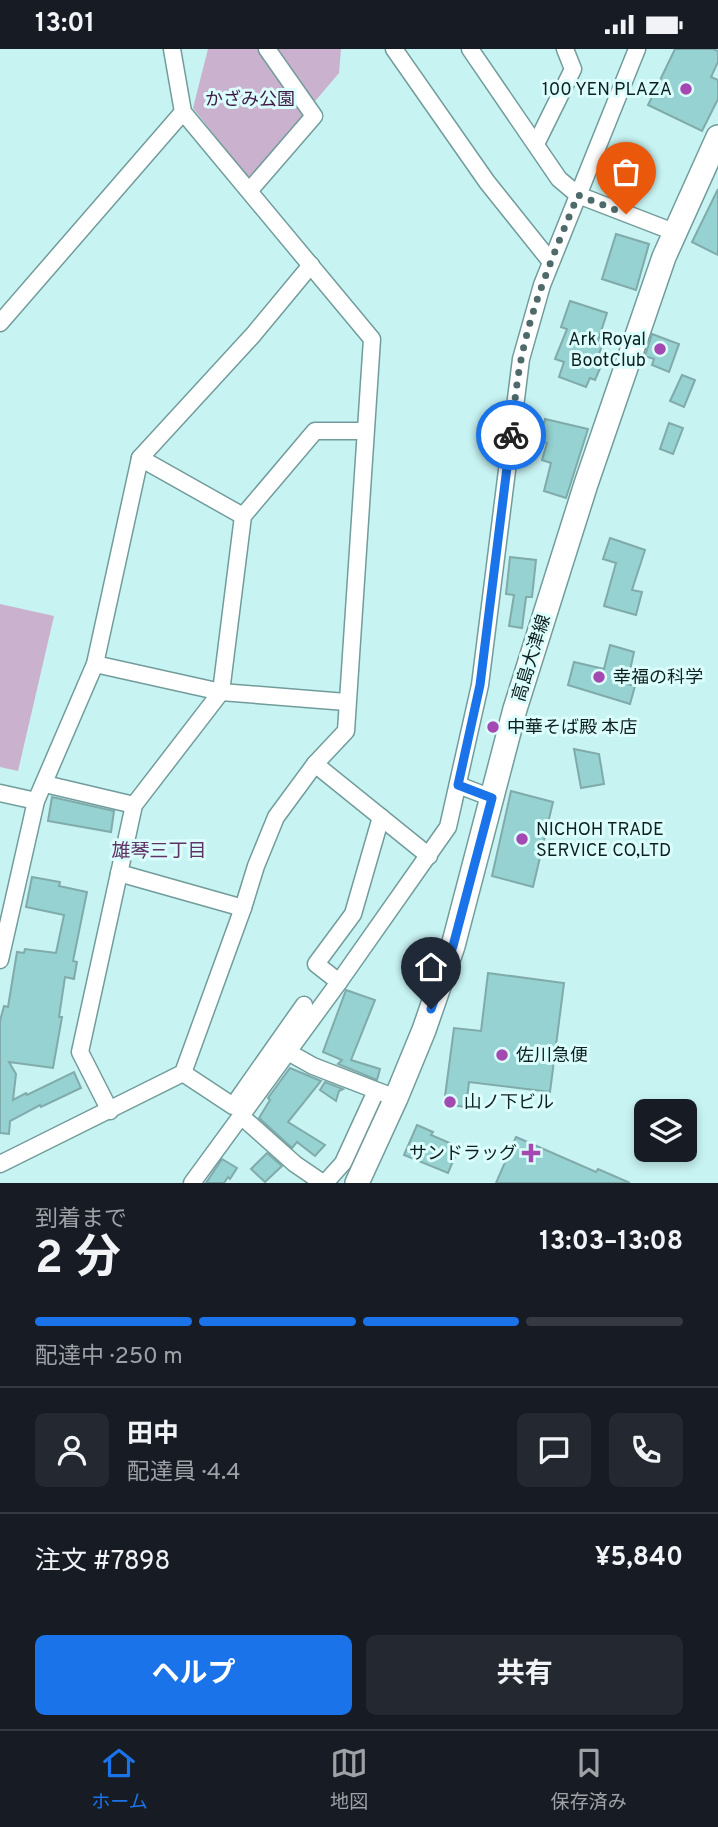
<!DOCTYPE html>
<html lang="ja">
<meta charset="utf-8">
<style>
:root{--surface:#171b24;--page:#242831;--text:#f1f3f6;--muted:#9ea1a6;--line:#363941;--accent:#1a73e8}
body{margin:0;font-family:Overpass,"Noto Sans JP",sans-serif;background:var(--page);color:var(--text);height:100vh;display:flex;flex-direction:column;font-size:26px;white-space:nowrap}
*{box-sizing:border-box;margin:0}
p{font-size:23px;color:var(--muted)}
.icon{flex:none;width:38px;height:38px;fill:none;stroke:currentColor;stroke-width:2;stroke-linecap:round;stroke-linejoin:round}
.map{position:relative;height:1134px;overflow:hidden}
.panel{display:flex;flex-direction:column;background:var(--surface);flex:1}
.panel>*{flex:none}
.buttons{position:absolute;left:634px;top:1050px;display:grid;gap:14px}
.buttons a{display:grid;place-items:center;width:63px;height:63px;border-radius:10px;background:var(--surface);box-shadow:0 4px 10px #0003;font-size:35px}
.pin{position:absolute;display:grid;place-items:center;width:60px;height:60px;color:#fff;margin:-72px -30px;border-radius:50% 50% 50% 0;rotate:-45deg;box-shadow:0 0 7px #0007}
.pin .icon{rotate:45deg}
.courier{position:absolute;display:grid;place-items:center;width:70px;height:70px;margin:-35px;border:5px solid #1a73e8;border-radius:50%;background:#fff;color:#222;box-shadow:0 2px 9px #0007}
.head em{font-style:normal;font-weight:700}
.head div{display:flex;flex-direction:column-reverse}
.head{display:flex;align-items:center;justify-content:space-between;height:119px;padding:0 35px}
h1{font-size:46px;font-weight:700;line-height:52px}
.bar{display:grid;grid-template-columns:repeat(4,1fr);gap:10px 7px;align-content:center;height:84px;padding:0 35px}
.bar i{height:9px;border-radius:5px;background:var(--line)}
.bar .on{background:var(--accent)}
.bar p{grid-column:span 4}
.line{display:flex;align-items:center;gap:18px;padding:0 35px;border-top:2px solid var(--line)}
.line div{flex:1}
.round{display:grid;place-items:center;flex:none;width:74px;height:74px;border-radius:10px;background:var(--page)}
.cta{display:flex;gap:14px;margin-top:auto;padding:14px 35px}
.cta a{flex:1;height:80px;border-radius:10px;background:var(--accent);color:#fff;font-size:28px;font-weight:700;line-height:80px;text-align:center}
.cta a+a{background:var(--page);color:var(--text)}
.status{display:flex;justify-content:space-between;align-items:center;height:49px;padding:0 35px;background:var(--surface);direction:ltr}
.status svg{height:19px;fill:currentColor}
.tabs{display:flex;justify-content:space-around;align-items:center;height:98px;border-top:2px solid var(--line);background:var(--surface);font-size:19px;color:var(--muted)}
.tabs a{display:grid;justify-items:center;gap:4px}
.tabs .on{color:var(--accent)}
.map>svg:first-child{display:block}
.green{fill:#cab1ce}
.building{fill:#95d2d1;stroke:#81aaaa;stroke-width:2}
.lines{fill:none;stroke-linecap:round;stroke-linejoin:round}
.street-casing{stroke:#729c9b;stroke-width:19}
.secondary-casing{stroke:#729c9b;stroke-width:26}
.street{stroke:#fff;stroke-width:16}
.secondary{stroke:#fff;stroke-width:23}
.done{stroke:#4f6a6a;stroke-width:7;stroke-dasharray:0 12.6}
.route{stroke:#1a73e8;stroke-width:9}
.poi-dot{fill:#a448b2;stroke:#dbfefd;stroke-width:2.5}
.labels{text-anchor:middle;stroke-width:6;stroke-linejoin:round;paint-order:stroke}
.poi-label{font-size:18px;fill:#0f2020;stroke:#dbfefd;text-anchor:start}
.park-label{font-size:18px;fill:#401846;stroke:#dbfefd}
.street-label{font-size:18px;fill:#0f2020;stroke:#dbfefd}
.neighbourhood-label{font-size:19px;fill:#603367;stroke:#dbfefd}
</style>
<div class="status"><b>13:01</b><svg viewBox="0 0 49 12"><path d="M0 12V9h3v3zM5 12V6h3v6zM10 12V3h3v9zM15 12V0h3v12zM26 1h20v11H26zM47 4h2v5h-2z"/></svg></div>
<div class="map">
<svg width="718" height="1134" viewBox="0 0 718 1134">
<rect width="100%" height="100%" fill="#c7f3f2"/>
<g class="green">
<polygon points="208,0 341,0 339,24 249,130 193,59"/>
<polygon points="0,555 54,567 18,722 0,718"/>
</g>
<g class="building">
<polygon points="675,0 713,0 718,2 718,13 711,28 718,31 718,50 702,82 648,56"/>
<polygon points="718,140 718,206 692,193"/>
<polygon points="616,185 649,195 636,241 602,230"/>
<polygon points="570,252 607,264 597,295 602,297 595,315 601,317 595,331 590,329 586,338 559,328 564,313 555,310 567,280 561,278"/>
<polygon points="652,285 679,295 669,323 652,316 654,310 645,307"/>
<polygon points="682,326 695,331 684,358 670,352"/>
<polygon points="545,370 588,380 566,449 544,442 551,414 542,411 547,394 539,391"/>
<polygon points="669,374 683,379 673,405 660,400"/>
<polygon points="610,489 645,501 632,541 642,543 636,566 604,557 616,514 603,510"/>
<polygon points="510,508 536,511 532,548 526,548 522,579 509,577 514,546 506,545"/>
<polygon points="610,596 634,603 627,635 635,637 630,655 568,636 574,613 604,620"/>
<polygon points="574,700 599,705 604,735 581,739"/>
<polygon points="511,742 553,753 533,838 492,827"/>
<polygon points="52,748 114,762 111,783 48,772"/>
<polygon points="32,828 60,833 59,837 87,843 73,912 77,913 74,930 65,928 59,968 62,968 53,1019 9,1013 16,1025 13,1051 26,1044 27,1046 74,1023 81,1039 41,1058 40,1056 10,1072 9,1085 0,1084 0,972 4,957 8,958 17,903 24,904 25,900 56,904 64,866 26,858"/>
<polygon points="488,924 564,934 550,1043 469,1033 466,1058 444,1055 454,979 481,982"/>
<polygon points="346,941 375,951 351,1011 380,1020 377,1031 338,1015 342,1011 323,1003"/>
<polygon points="290,1019 321,1032 288,1073 325,1096 315,1107 297,1093 292,1099 259,1069 270,1051 268,1049"/>
<polygon points="325,1033 343,1040 339,1042 336,1052 320,1041"/>
<polygon points="417,1076 433,1083 431,1086 459,1098 448,1124 404,1106"/>
<polygon points="516,1088 596,1123 598,1120 630,1134 496,1134"/>
<polygon points="267,1104 282,1117 265,1133 251,1120"/>
<polygon points="222,1110 237,1119 230,1130 228,1128 224,1134 206,1134"/>
</g>
<g class="lines">
<defs>
<g id="street">
<polyline points="394,0 487,133 551,213"/>
<polyline points="470,0 559,130 578,146 674,183"/>
<polyline points="536,95 573,20 565,0"/>
<polyline points="250,141 314,67 267,0"/>
<polyline points="0,274 183,63"/>
<polyline points="140,409 243,467"/>
<polyline points="95,615 221,643 346,653"/>
<polyline points="315,715 429,807"/>
<polyline points="45,735 134,756"/>
<polyline points="458,736 492,749"/>
<polyline points="0,744 36,752"/>
<polyline points="119,824 243,859"/>
<polyline points="0,911 36,752 95,615 140,409 253,286 311,216"/>
<polyline points="339,933 316,915 353,865 381,768"/>
<polyline points="288,1003 313,1017 396,1049"/>
<polyline points="183,1024 233,1057 304,956"/>
<polyline points="110,1062 80,1003 134,756 221,643 243,467 315,382 365,382"/>
<polyline points="241,1067 295,1115 323,1134"/>
<polyline points="0,1115 183,1024 243,859 256,817 276,768 315,715 346,682 372,290 183,63 172,0"/>
<polyline points="192,1134 339,933 448,778 480,636 521,310 542,236 637,0"/>
<polyline points="325,1134 343,1114 376,1042"/>
</g>
<polyline id="secondary" points="357,1134 396,1049 424,981 453,897 515,660 586,435 664,208 718,88"/>
</defs>
<use href="#street" class="street-casing"/>
<use href="#secondary" class="secondary-casing"/>
<use href="#street" class="street"/>
<use href="#secondary" class="secondary"/>
</g>
<g class="lines">
<path class="done" d="M511 386C514 361 516 336 521 311 532 254 556 200 578 146L626 165"/>
<polyline class="route" points="431,960 453,897 492,749 458,736 480,636 511,386"/>
</g>
<g class="poi-dot">
<circle cx="686" cy="40" r="7"/>
<circle cx="660" cy="300" r="7"/>
<circle cx="599" cy="628" r="7"/>
<circle cx="493" cy="678" r="7"/>
<circle cx="522" cy="790" r="7"/>
<circle cx="502" cy="1006" r="7"/>
<circle cx="450" cy="1053" r="7"/>
<path d="M527.5 1093.5h7v7h7v7h-7v7h-7v-7h-7v-7h7z"/>
</g>
<g class="labels">
<g class="poi-label">
<text x="672" y="46" text-anchor="end">100 YEN PLAZA</text>
<text x="646" y="296" text-anchor="end">Ark Royal<tspan x="646" dy="21">BootClub</tspan></text>
<text x="613" y="634">幸福の科学</text>
<text x="507" y="684">中華そば殿 本店</text>
<text x="536" y="786">NICHOH TRADE<tspan x="536" dy="21">SERVICE CO,LTD</tspan></text>
<text x="516" y="1012">佐川急便</text>
<text x="464" y="1059">山ノ下ビル</text>
<text x="517" y="1110" text-anchor="end">サンドラッグ</text>
</g>
<g class="park-label">
<text x="250" y="56">かざみ公園</text>
</g>
<g class="street-label">
<text transform="translate(531 609) rotate(-73)" y="6">高島大津線</text>
</g>
<g class="neighbourhood-label">
<text x="159" y="808">雄琴三丁目</text>
</g>
</g>
</svg>
<div class="buttons">
<a><svg class="icon" aria-label="layers" viewBox="0 0 24 24"><path d="M12 4l9 5-9 5-9-5zM3 14l9 5 9-5"/></svg></a>
</div>
<div class="pin" style="left:626px;top:165px;background:#ea580c"><svg class="icon" aria-label="bag" viewBox="0 0 24 24"><path d="M5 8h14l-1 12H6zM9 8a3 3 0 0 1 6 0"/></svg></div>
<div class="pin" style="left:431px;top:960px;background:#1f2937"><svg class="icon" aria-label="home" viewBox="0 0 24 24"><path d="M3 11l9-7 9 7M6 9v11h12V9"/></svg></div>
<div class="courier" style="left:511px;top:386px"><svg class="icon" aria-label="bike" viewBox="0 0 24 24"><circle cx="6" cy="16" r="4"/><circle cx="18" cy="16" r="4"/><path d="M6 16l4-8h5l3 8M10 8l3 8H6M13 5h3"/></svg></div>
</div>
<section class="panel">
<div class="head"><div><h1>2 分</h1><p>到着まで</p></div><em>13:03–13:08</em></div>
<div class="bar"><i class="on"></i><i class="on"></i><i class="on"></i><i></i><p>配達中 · 250 m</p></div>
<div class="line" style="height:126px"><a class="round"><svg class="icon" aria-label="person" viewBox="0 0 24 24"><circle cx="12" cy="8" r="4"/><path d="M4 21q1-7 8-7t8 7"/></svg></a><div><b>田中</b><p>配達員 · 4.4</p></div><a class="round"><svg class="icon" aria-label="chat" viewBox="0 0 24 24"><path d="M4 5h16v11H9l-5 4z"/></svg></a><a class="round"><svg class="icon" aria-label="phone" viewBox="0 0 24 24"><path d="M5 4h4l2 5-3 2q2 4 5 5l2-3 5 2v4C11 20 4 13 5 4z"/></svg></a></div>
<div class="line" style="height:91px"><div>注文 #7898</div><b>¥5,840</b></div>
<div class="cta"><a>ヘルプ</a><a>共有</a></div>
</section>
<nav class="tabs">
<a class="on"><svg class="icon" aria-label="home" viewBox="0 0 24 24"><path d="M3 11l9-7 9 7M6 9v11h12V9"/></svg>ホーム</a>
<a><svg class="icon" aria-label="map" viewBox="0 0 24 24"><path d="M3 6l6-2 6 2 6-2v14l-6 2-6-2-6 2zM9 4v14M15 6v14"/></svg>地図</a>
<a><svg class="icon" aria-label="saved" viewBox="0 0 24 24"><path d="M7 4h10v16l-5-4-5 4z"/></svg>保存済み</a>
</nav>
